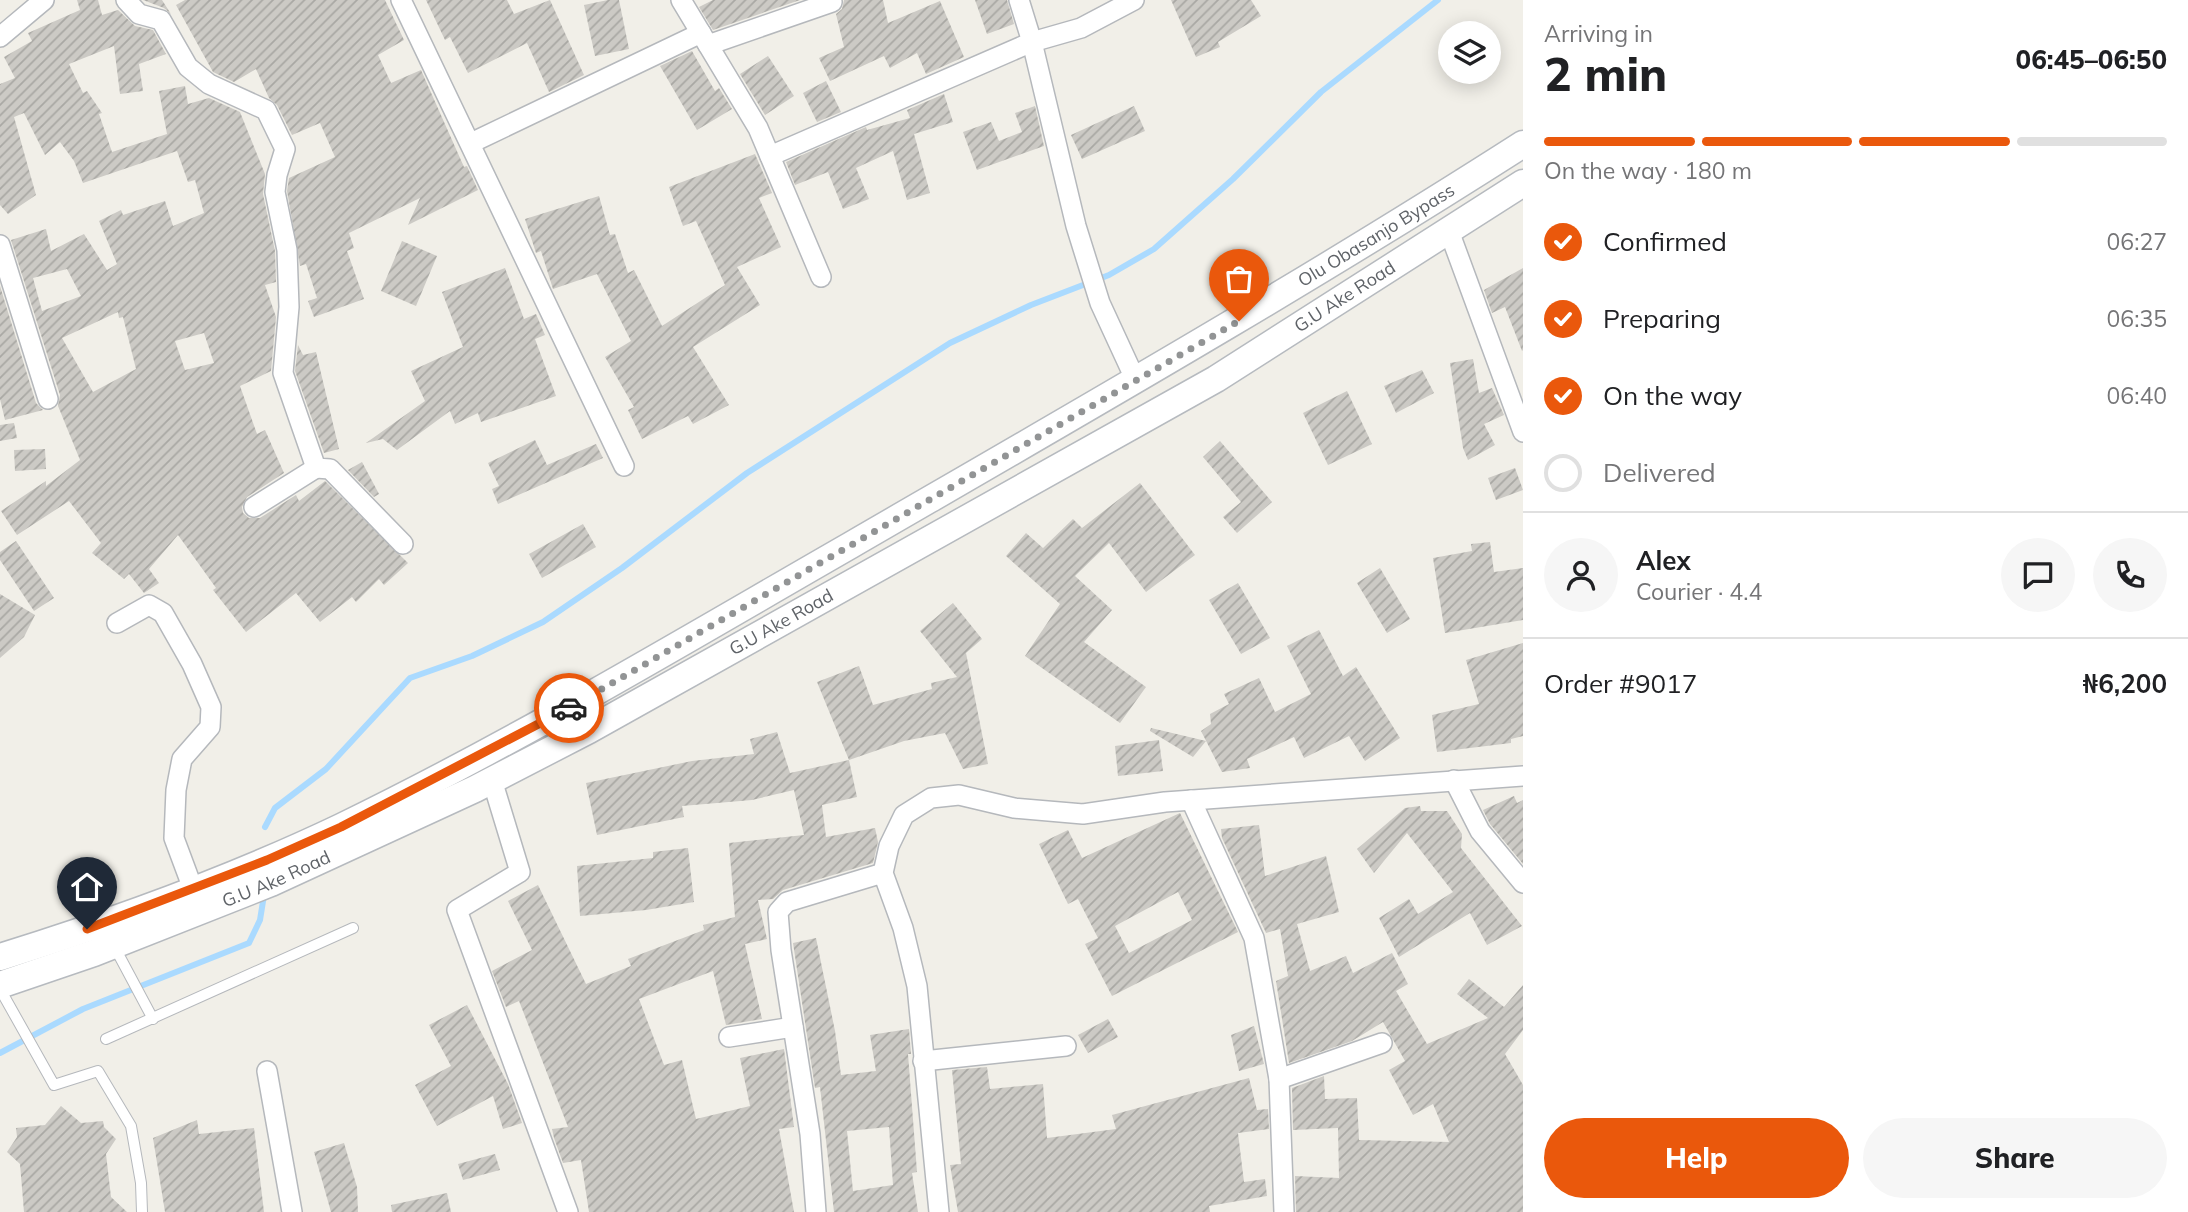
<!DOCTYPE html>
<meta charset="utf-8">
<style>
:root{--surface:#fff;--page:#f6f6f6;--text:#202124;--muted:#757577;--line:#e0e0e0;--accent:#ea580c}
body{margin:0;font-family:Mulish,sans-serif;background:var(--page);color:var(--text);height:100vh;display:flex;flex-direction:column;font-size:26px;white-space:nowrap}
*{box-sizing:border-box;margin:0}
p{font-size:23px;color:var(--muted)}
.icon{flex:none;width:38px;height:38px;fill:none;stroke:currentColor;stroke-width:2;stroke-linecap:round;stroke-linejoin:round}
.map{position:relative;flex:1;overflow:hidden}
.drawer{display:flex;flex-direction:column;background:var(--surface);width:665px}
.drawer>*{flex:none}
.buttons{position:absolute;left:1438px;top:21px;display:grid;gap:14px}
.buttons a{display:grid;place-items:center;width:63px;height:63px;border-radius:50%;background:var(--surface);box-shadow:0 4px 18px #0003;font-size:35px}
.pin{position:absolute;display:grid;place-items:center;width:60px;height:60px;color:#fff;margin:-72px -30px;border-radius:50% 50% 50% 0;rotate:-45deg;box-shadow:0 0 7px #0007}
.pin .icon{rotate:45deg}
.courier{position:absolute;display:grid;place-items:center;width:70px;height:70px;margin:-35px;border:5px solid #ea580c;border-radius:50%;background:#fff;color:#222;box-shadow:0 2px 9px #0007}
.summary em{font-style:normal;font-weight:800}
.summary div{display:flex;flex-direction:column-reverse}
.summary{display:flex;align-items:center;justify-content:space-between;height:119px;padding:0 21px}
h1{font-size:46px;font-weight:800;line-height:52px}
.bar{display:grid;grid-template-columns:repeat(4,1fr);gap:10px 7px;align-content:center;height:84px;padding:0 21px}
.bar i{height:9px;border-radius:5px;background:var(--line)}
.bar .active{background:var(--accent)}
.bar p{grid-column:span 4}
.line{display:flex;align-items:center;gap:18px;padding:0 21px;border-top:2px solid var(--line)}
.line div{flex:1}
.round{display:grid;place-items:center;flex:none;width:74px;height:74px;border-radius:37px;background:var(--page)}
ol{padding:0 21px;list-style:none}
li{display:flex;align-items:center;gap:21px;height:77px}
li p{margin-inline-start:auto}
li .icon{padding:7px;border-radius:50%;background:var(--accent);color:#fff;stroke-width:4}
li:last-child{color:var(--muted)}
li i{width:38px;height:38px;border:4px solid var(--line);border-radius:50%}
.button{display:flex;gap:14px;margin-top:auto;padding:14px 21px}
.button a{flex:1;height:80px;border-radius:42px;background:var(--accent);color:#fff;font-size:28px;font-weight:800;line-height:80px;text-align:center}
.button a+a{background:var(--page);color:var(--text)}
main{display:flex;flex:1;min-height:0}
.map>svg:first-child{display:block}
.lines{fill:none;stroke-linecap:round;stroke-linejoin:round}
.stream{stroke:#aadaff;stroke-width:6}
.building{fill:url(#building-hatch);fill-rule:evenodd}
.lane-casing{stroke:#b5b8bc;stroke-width:12}
.street-casing{stroke:#b5b8bc;stroke-width:22}
.secondary-casing{stroke:#b6babf;stroke-width:29}
.lane{stroke:#fff;stroke-width:10}
.street{stroke:#fff;stroke-width:19}
.secondary{stroke:#fff;stroke-width:26}
.done{stroke:#929495;stroke-width:7;stroke-dasharray:0 12.6}
.route{stroke:#ea580c;stroke-width:9}
.labels{text-anchor:middle;stroke-width:5;stroke-linejoin:round;paint-order:stroke}
.street-label{font-size:18px;fill:#5f6368;stroke:#fff}
</style>
<main>
<div class="map">
<svg width="1523" height="1212" viewBox="0 0 1523 1212">
<defs>
<pattern id="building-hatch" width="6" height="6" patternUnits="userSpaceOnUse" patternTransform="scale(1.75)"><rect width="6" height="6" fill="#cccac5"/><path d="M-1 1l2-2M0 6l6-6M5 7l2-2" fill="none" stroke="#a9a8a4"/></pattern>
</defs>
<rect width="100%" height="100%" fill="#f1efe8"/>
<g class="lines">
<g class="stream">
<polyline points="265,827 275,808 326,769 410,678 472,656 543,622 622,568 747,473 950,343 1031,305 1109,275 1154,249 1233,179 1321,92 1438,0"/>
<polyline points="0,1053 83,1009 249,943 260,920 264,895"/>
</g>
</g>
<g class="building">
<path d="M77 0H98L102 15 118 10 135 26 153 30 166 54 139 64 143 91 120 94 114 46 69 64 83 93 87 91 102 113 99 114 112 152 167 134 159 91 185 86 188 104 209 98 240 112 265 174 263 194 275 251 276 282 265 285 276 317 271 371 240 386 257 434 265 430 284 473 247 497 242 507 243 513 249 518H260L296 495 299 501 325 481 408 563 384 585 379 579 356 602 352 597 320 622 296 593 246 632 213 590 216 588 178 535 149 569 159 583 144 593 129 574 124 579 92 553 101 543 69 501 17 535 1 511 46 481V486L80 460 58 406 60 395 11 240 46 229 51 251 84 234 107 270 117 264 99 221 121 210 123 215 165 201 173 226 204 213 195 180 188 182 177 151 83 183 74 161 60 142 45 155 24 113 14 117 36 195 8 214 0 205V84L15 78 4 57 32 41 28 33 80 10ZM67 269 81 296 42 311 33 278ZM118 312 119 318 123 317 136 369 93 392 62 338ZM204 333 214 363 185 370 175 341Z"/>
<polygon points="143,0 162,0 171,14 164,8"/>
<polygon points="185,0 385,0 404,40 378,55 391,83 421,70 464,167 467,166 478,190 408,225 420,198 349,233 354,248 347,251 364,299 314,317 308,301 317,298 306,264 300,266 287,191 289,178 335,157 320,123 292,135 277,105 269,98 256,69 234,82 213,72 176,5"/>
<polygon points="426,0 507,0 514,14 550,0 584,75 549,92 527,43 468,73 450,37 445,40"/>
<polygon points="608,0 619,0 629,49 595,56 584,5"/>
<polygon points="713,0 800,0 713,30 699,7"/>
<polygon points="844,0 883,0 888,23 940,1 964,57 926,74 917,53 890,68 884,56 830,81 819,58 844,47 836,14 842,9"/>
<polygon points="975,0 1007,0 1014,24 987,34"/>
<polygon points="1171,0 1251,0 1261,16 1218,42 1220,47 1196,57"/>
<polygon points="692,51 715,91 719,88 732,109 697,130 660,66"/>
<polygon points="768,56 794,96 765,115 740,74"/>
<polygon points="826,81 841,112 817,122 803,93"/>
<polygon points="944,94 953,122 914,134 930,193 907,200 893,151 856,168 869,199 843,209 828,172 795,185 786,162 866,127 867,130 910,118 907,110"/>
<polygon points="1035,106 1044,146 977,170 963,132 991,122 999,141 1022,132 1015,113"/>
<polygon points="1134,106 1145,131 1082,159 1071,135"/>
<polygon points="755,154 772,193 759,198 781,247 737,267 760,305 693,347 729,405 693,424 688,416 642,439 628,410 634,407 605,357 631,341 597,274 553,289 541,251 536,253 525,219 599,196 610,235 615,234 628,273 634,270 662,326 725,285 696,221 683,226 669,187"/>
<polygon points="402,241 437,256 416,306 381,291"/>
<polygon points="505,268 524,319 536,314 545,335 535,339 556,396 481,422 478,413 455,424 450,411 397,450 383,439 366,443 425,401 411,371 463,347 442,292"/>
<polygon points="1523,268 1523,350 1522,351 1505,307 1492,313 1484,290"/>
<polygon points="0,286 36,403 43,410 5,420 0,399"/>
<polygon points="298,345 303,355 316,352 339,449 324,453 295,371"/>
<polygon points="1473,359 1479,393 1492,388 1504,415 1484,424 1495,445 1468,460 1463,448 1450,363"/>
<polygon points="1422,370 1434,393 1396,413 1384,386"/>
<polygon points="1347,391 1372,444 1328,465 1303,413"/>
<polygon points="14,423 17,438 0,441 0,425"/>
<polygon points="535,440 547,465 596,444 603,458 498,504 492,489 499,486 488,463"/>
<polygon points="1220,441 1272,502 1237,533 1223,517 1241,502 1203,457"/>
<polygon points="45,449 46,469 15,471 14,450"/>
<polygon points="362,462 379,494 374,497 348,470"/>
<polygon points="1515,468 1523,490 1496,500 1488,478"/>
<polygon points="1140,483 1195,555 1146,592 1109,543 1075,576 1112,610 1084,642 1146,687 1120,723 1025,656 1060,604 1006,556 1026,533 1043,548 1073,519 1082,528"/>
<polygon points="583,524 596,547 542,578 529,554"/>
<polygon points="16,541 54,598 34,611 0,560 0,552"/>
<polygon points="1490,542 1494,572 1523,568 1523,620 1445,633 1433,558 1472,551 1471,544"/>
<polygon points="1380,568 1410,619 1387,633 1357,583"/>
<polygon points="1238,583 1270,638 1241,654 1209,600"/>
<polygon points="0,594 35,615 24,637 0,658"/>
<polygon points="953,603 982,639 966,653 988,764 963,769 945,733 904,741 849,760 817,682 859,666 873,705 932,689 931,683 957,677 920,631"/>
<polygon points="1319,630 1343,676 1356,667 1400,738 1365,761 1349,736 1304,758 1294,737 1247,759 1250,768 1222,772 1201,731 1211,724 1210,714 1229,704 1224,694 1259,678 1275,712 1311,694 1287,646"/>
<polygon points="1523,643 1523,736 1511,739 1511,743 1437,752 1432,715 1479,704 1466,660"/>
<polygon points="1151,728 1206,741 1193,757 1150,731"/>
<polygon points="777,732 790,773 849,760 857,797 822,805 826,837 875,828 878,842 873,863 783,890 773,899 758,900 767,939 745,944 762,1019 726,1025 713,971 639,999 664,1065 682,1060 696,1119 750,1106 740,1058 784,1049 794,1127 779,1129 794,1212 589,1212 581,1160 563,1163 554,1138 552,1129 568,1127 519,1001 506,1007 492,971 532,950 508,901 538,885 586,984 631,966 628,959 704,930 703,925 735,917 729,843 804,835 794,790 752,800 682,806 684,817 597,835 586,783 692,761 754,754 750,739"/>
<polygon points="1159,740 1163,771 1118,776 1115,746"/>
<polygon points="1514,796 1517,803 1523,800 1523,864 1490,824 1483,810"/>
<polygon points="1420,806 1421,811 1447,811 1462,834 1461,848 1522,926 1487,945 1470,913 1399,957 1379,918 1409,899 1418,914 1453,892 1407,833 1374,873 1357,849 1405,808"/>
<path d="M1180 813 1238 932 1112 996 1085 944 1098 938 1078 899 1068 904 1039 844 1068 830 1082 858ZM1178 892 1192 920 1129 953 1115 926Z"/>
<polygon points="1259,825 1265,876 1326,856 1339,912 1297,924 1310,971 1346,956 1353,973 1392,953 1408,984 1396,991 1427,1044 1488,1018 1457,994 1469,979 1504,1007 1523,985 1523,1030 1505,1054 1523,1085 1523,1212 1296,1212 1295,1176 1339,1178 1338,1128 1293,1130 1292,1088 1324,1076 1325,1099 1357,1098 1359,1140 1449,1142 1433,1104 1413,1115 1389,1070 1405,1061 1383,1022 1352,1041 1289,1063 1276,981 1288,976 1280,929 1266,933 1222,838 1221,829"/>
<polygon points="688,848 694,902 646,910 580,916 577,866 653,858 653,852"/>
<path d="M816 938 835 1031 841 1075 876 1071 870 1035 909 1029 911 1054H908L917 1172 912 1173 918 1212H834L820 1087 815 1088 793 943ZM889 1127 893 1185 853 1191 847 1131Z"/>
<polygon points="467,1005 508,1084 522,1123 503,1129 493,1096 437,1126 415,1085 451,1066 429,1025"/>
<polygon points="1108,1019 1118,1037 1088,1053 1078,1035"/>
<polygon points="1254,1026 1264,1064 1239,1071 1231,1035"/>
<polygon points="987,1067 990,1089 1043,1084 1047,1138 1116,1129 1112,1115 1249,1078 1257,1110 1268,1109 1269,1129 1238,1133 1244,1182 1265,1179 1267,1196 1209,1206 1210,1212 958,1212 950,1165 961,1164 952,1070"/>
<polygon points="61,1106 81,1123 103,1121 104,1127 116,1139 106,1154 111,1197 127,1212 24,1212 20,1164 7,1152 17,1137 16,1128 45,1125"/>
<polygon points="197,1120 199,1134 254,1128 264,1212 165,1212 153,1138"/>
<polygon points="344,1143 357,1187 358,1212 331,1212 314,1152"/>
<polygon points="495,1154 500,1170 463,1180 458,1164"/>
<polygon points="447,1193 451,1212 392,1212 391,1205"/>
</g>
<g class="lines">
<defs>
<g id="lane">
<polyline points="114,946 153,1019"/>
<polyline points="0,989 54,1085 98,1071 131,1126 141,1183 142,1212"/>
<polyline points="106,1039 353,928"/>
</g>
<g id="street">
<polyline points="126,0 139,14 161,20 188,67 209,84 266,110 285,149 277,175 275,192 287,250 289,307 283,373 316,468 330,469 403,544"/>
<polyline points="401,0 624,466"/>
<polyline points="681,0 758,128 821,277"/>
<polyline points="1019,0 1032,42 1076,226 1100,303 1136,381"/>
<polyline points="0,37 44,0"/>
<polyline points="708,45 832,2"/>
<polyline points="471,143 701,33"/>
<polyline points="770,156 1032,42 1081,28 1134,0"/>
<polyline points="1449,231 1523,432"/>
<polyline points="0,245 48,399"/>
<polyline points="254,507 316,468"/>
<polyline points="117,623 149,605 163,613 192,664 211,707 210,727 182,759 176,790 174,838 193,889"/>
<polyline points="492,780 520,872 457,910 568,1212"/>
<polyline points="1454,780 1480,831 1523,883"/>
<polyline points="1191,800 1254,938 1279,1079 1284,1212"/>
<polyline points="729,1037 793,1027"/>
<polyline points="923,1061 1066,1046"/>
<polyline points="267,1071 292,1212"/>
<polyline points="1279,1079 1382,1043"/>
<polyline points="816,1212 810,1134 781,950 778,912 787,902 883,873"/>
<polyline points="939,1212 917,986 903,928 883,873 889,846 904,815 931,798 959,795 1014,808 1083,814 1165,802 1523,776"/>
</g>
<g id="secondary">
<path id="s1" d="M0 957C116 921 232 879 341 827 516 742 682 642 851 545 1077 414 1303 285 1523 144"/>
<path id="s2" d="M0 985 94 953 271 883 475 789 589 730 1216 379 1523 183"/>
</g>
</defs>
<use href="#lane" class="lane-casing"/>
<use href="#street" class="street-casing"/>
<use href="#secondary" class="secondary-casing"/>
<use href="#lane" class="lane"/>
<use href="#street" class="street"/>
<use href="#secondary" class="secondary"/>
</g>
<g class="lines">
<polyline class="done" points="569,708 1239,321"/>
<polyline class="route" points="87,929 267,860 341,827 569,708"/>
</g>
<g class="labels">
<g class="street-label">
<text dy="6" stroke="none"><textPath href="#s1" startOffset="1558">Olu Obasanjo Bypass</textPath></text>
<text dy="6" stroke="none"><textPath href="#s2" startOffset="1514">G.U Ake Road</textPath></text>
<text dy="6" stroke="none"><textPath href="#s2" startOffset="863">G.U Ake Road</textPath></text>
<text dy="6" stroke="none"><textPath href="#s2" startOffset="296">G.U Ake Road</textPath></text>
</g>
</g>
</svg>
<div class="buttons">
<a><svg class="icon" aria-label="layers" viewBox="0 0 24 24"><path d="M12 4l9 5-9 5-9-5zM3 14l9 5 9-5"/></svg></a>
</div>
<div class="pin" style="left:1239px;top:321px;background:#ea580c"><svg class="icon" aria-label="bag" viewBox="0 0 24 24"><path d="M5 8h14l-1 12H6zM9 8a3 3 0 0 1 6 0"/></svg></div>
<div class="pin" style="left:87px;top:929px;background:#1f2937"><svg class="icon" aria-label="home" viewBox="0 0 24 24"><path d="M3 11l9-7 9 7M6 9v11h12V9"/></svg></div>
<div class="courier" style="left:569px;top:708px"><svg class="icon" aria-label="car" viewBox="0 0 24 24"><path d="M5 17H2v-5l4-1 3-4h7l3 4 3 1v5h-3M9 17h6M6 11h13"/><circle cx="7" cy="17" r="2"/><circle cx="17" cy="17" r="2"/></svg></div>
</div>
<section class="drawer">
<div class="summary"><div><h1>2 min</h1><p>Arriving in</p></div><em>06:45–06:50</em></div>
<div class="bar"><i class="active"></i><i class="active"></i><i class="active"></i><i></i><p>On the way · 180 m</p></div>
<ol>
<li><svg class="icon" aria-label="check" viewBox="0 0 24 24"><path d="M5 12l5 5 9-10"/></svg>Confirmed<p>06:27</p></li>
<li><svg class="icon" aria-label="check" viewBox="0 0 24 24"><path d="M5 12l5 5 9-10"/></svg>Preparing<p>06:35</p></li>
<li><svg class="icon" aria-label="check" viewBox="0 0 24 24"><path d="M5 12l5 5 9-10"/></svg>On the way<p>06:40</p></li>
<li><i></i>Delivered</li>
</ol>
<div class="line" style="height:126px"><a class="round"><svg class="icon" aria-label="person" viewBox="0 0 24 24"><circle cx="12" cy="8" r="4"/><path d="M4 21q1-7 8-7t8 7"/></svg></a><div><b>Alex</b><p>Courier · 4.4</p></div><a class="round"><svg class="icon" aria-label="chat" viewBox="0 0 24 24"><path d="M4 5h16v11H9l-5 4z"/></svg></a><a class="round"><svg class="icon" aria-label="phone" viewBox="0 0 24 24"><path d="M5 4h4l2 5-3 2q2 4 5 5l2-3 5 2v4C11 20 4 13 5 4z"/></svg></a></div>
<div class="line" style="height:91px"><div>Order #9017</div><b>₦6,200</b></div>
<div class="button"><a>Help</a><a>Share</a></div>
</section>
</main>
